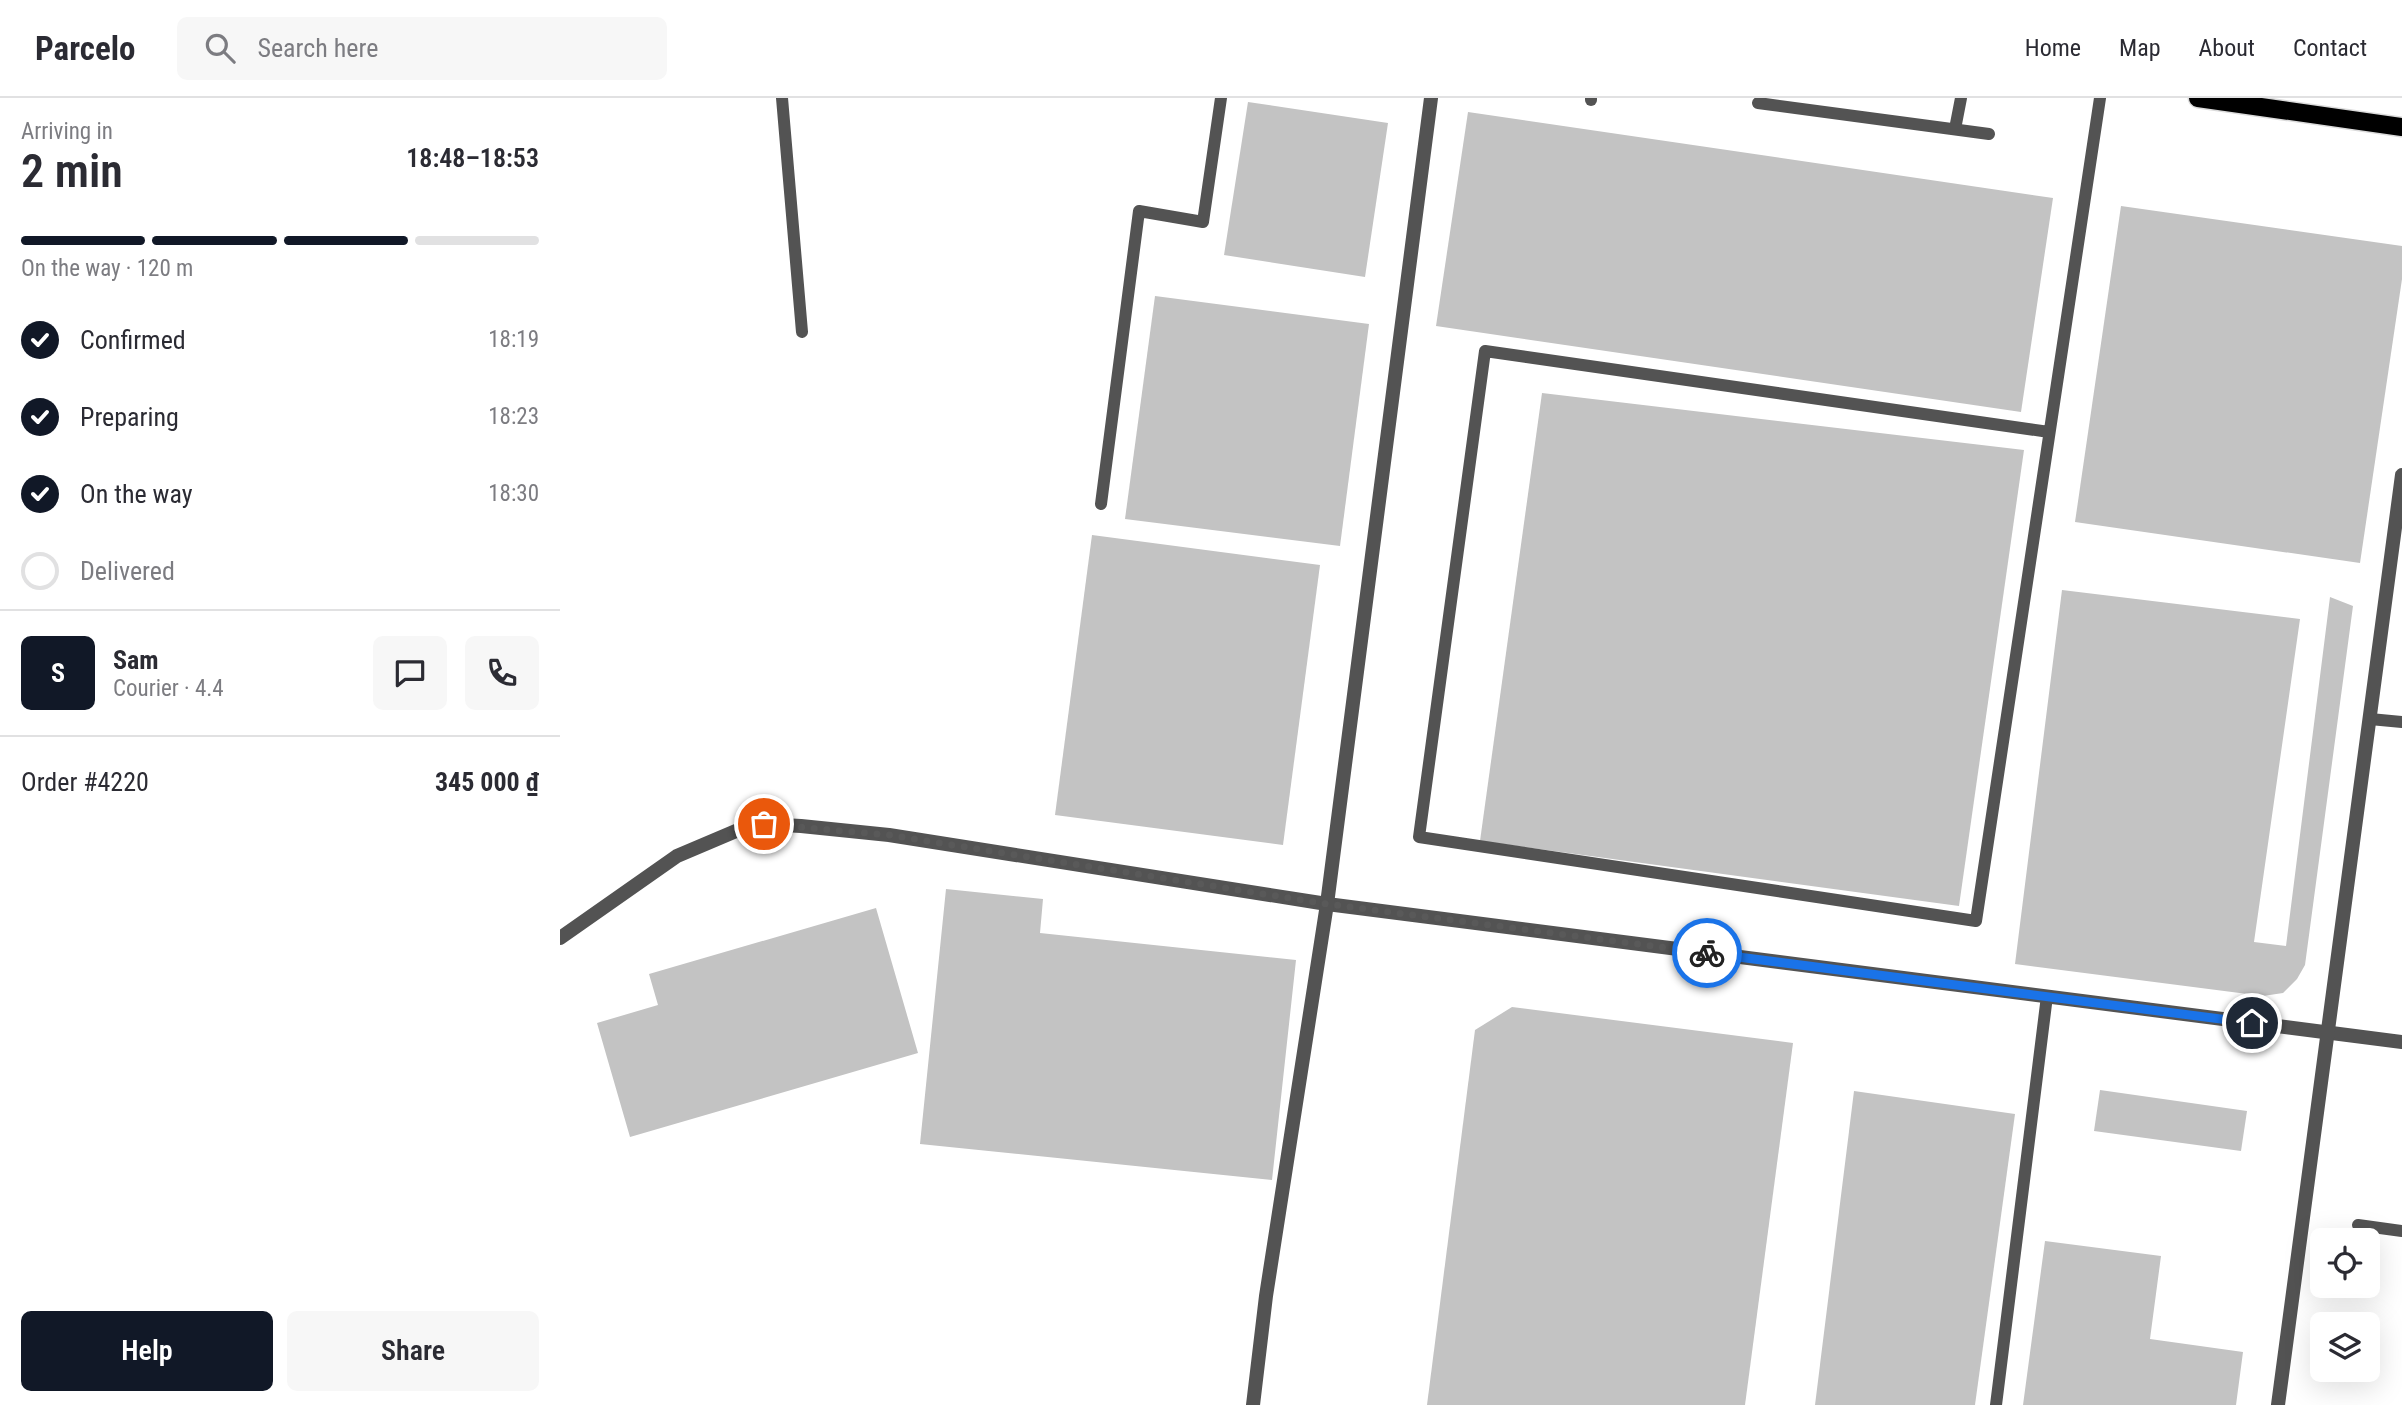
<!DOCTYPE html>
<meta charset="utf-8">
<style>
:root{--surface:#fff;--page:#f7f7f7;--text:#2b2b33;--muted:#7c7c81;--line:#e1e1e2;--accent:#111827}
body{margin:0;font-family:"Roboto Condensed",sans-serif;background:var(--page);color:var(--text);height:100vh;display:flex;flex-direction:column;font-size:26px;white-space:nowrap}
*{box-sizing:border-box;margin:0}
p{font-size:23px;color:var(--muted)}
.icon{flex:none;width:38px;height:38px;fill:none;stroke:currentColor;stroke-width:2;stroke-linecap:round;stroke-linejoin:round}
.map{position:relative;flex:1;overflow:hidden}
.details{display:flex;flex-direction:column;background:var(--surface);width:560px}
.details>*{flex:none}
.buttons{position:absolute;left:1750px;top:1130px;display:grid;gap:14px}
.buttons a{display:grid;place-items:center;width:70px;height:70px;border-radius:10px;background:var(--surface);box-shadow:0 7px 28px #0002;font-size:35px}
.pin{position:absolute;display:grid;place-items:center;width:60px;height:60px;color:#fff;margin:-30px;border:4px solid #fff;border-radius:50%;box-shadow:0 2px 7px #0007}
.courier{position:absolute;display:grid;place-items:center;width:70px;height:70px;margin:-35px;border:5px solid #1a73e8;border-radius:50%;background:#fff;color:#222;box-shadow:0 2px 9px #0007}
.head em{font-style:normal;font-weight:600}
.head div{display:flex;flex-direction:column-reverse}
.head{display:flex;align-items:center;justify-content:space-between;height:119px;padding:0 21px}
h1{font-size:46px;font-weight:600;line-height:52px}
.bar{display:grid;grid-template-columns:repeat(4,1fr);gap:10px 7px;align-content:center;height:84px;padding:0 21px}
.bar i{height:9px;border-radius:5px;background:var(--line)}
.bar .on{background:var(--accent)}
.bar p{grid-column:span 4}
.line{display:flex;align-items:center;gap:18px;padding:0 21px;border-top:2px solid var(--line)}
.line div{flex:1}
.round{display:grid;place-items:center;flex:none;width:74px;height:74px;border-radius:10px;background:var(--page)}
ol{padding:0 21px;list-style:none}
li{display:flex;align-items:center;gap:21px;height:77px}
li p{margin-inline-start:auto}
li .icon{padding:7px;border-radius:50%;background:var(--accent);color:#fff;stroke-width:4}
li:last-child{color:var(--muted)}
li i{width:38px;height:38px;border:4px solid var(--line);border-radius:50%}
.primary-button{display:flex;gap:14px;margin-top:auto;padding:14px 21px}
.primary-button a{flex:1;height:80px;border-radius:10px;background:var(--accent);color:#fff;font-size:28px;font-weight:600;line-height:80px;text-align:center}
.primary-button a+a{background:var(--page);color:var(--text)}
header{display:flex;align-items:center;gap:42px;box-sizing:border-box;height:98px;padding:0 35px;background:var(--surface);border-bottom:2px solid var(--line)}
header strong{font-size:33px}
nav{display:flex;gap:38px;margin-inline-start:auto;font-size:24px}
.search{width:490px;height:63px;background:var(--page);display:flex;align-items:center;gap:18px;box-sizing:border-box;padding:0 24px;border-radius:10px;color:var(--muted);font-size:26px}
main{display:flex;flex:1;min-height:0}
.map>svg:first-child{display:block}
.building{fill:#c3c3c3}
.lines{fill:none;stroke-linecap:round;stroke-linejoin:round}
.primary-casing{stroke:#dbdbdb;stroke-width:21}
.service{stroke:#535353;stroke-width:12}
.minor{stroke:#535353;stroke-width:14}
.primary{stroke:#000;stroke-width:18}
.done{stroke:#595959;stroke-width:7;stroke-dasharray:0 12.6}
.route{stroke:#1a73e8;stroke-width:9}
</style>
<header>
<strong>Parcelo</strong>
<div class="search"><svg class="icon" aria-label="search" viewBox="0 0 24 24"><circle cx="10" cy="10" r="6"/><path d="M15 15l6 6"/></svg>Search here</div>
<nav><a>Home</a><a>Map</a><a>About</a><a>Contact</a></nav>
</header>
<main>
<section class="details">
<div class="head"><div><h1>2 min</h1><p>Arriving in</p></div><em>18:48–18:53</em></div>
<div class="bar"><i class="on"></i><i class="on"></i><i class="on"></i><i></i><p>On the way · 120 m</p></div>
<ol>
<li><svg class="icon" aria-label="check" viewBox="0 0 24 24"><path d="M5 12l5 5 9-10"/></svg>Confirmed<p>18:19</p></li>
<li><svg class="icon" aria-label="check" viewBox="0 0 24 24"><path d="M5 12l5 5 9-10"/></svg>Preparing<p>18:23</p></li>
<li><svg class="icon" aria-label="check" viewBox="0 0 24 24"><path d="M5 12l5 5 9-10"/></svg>On the way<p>18:30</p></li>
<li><i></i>Delivered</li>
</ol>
<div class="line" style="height:126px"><b class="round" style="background:var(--accent);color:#fff">S</b><div><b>Sam</b><p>Courier · 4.4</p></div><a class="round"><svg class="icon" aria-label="chat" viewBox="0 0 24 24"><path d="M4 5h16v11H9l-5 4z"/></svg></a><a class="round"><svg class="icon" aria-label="phone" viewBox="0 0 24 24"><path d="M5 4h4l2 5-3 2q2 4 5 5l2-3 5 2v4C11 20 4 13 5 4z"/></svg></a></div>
<div class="line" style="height:91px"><div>Order #4220</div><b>345 000 ₫</b></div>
<div class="primary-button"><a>Help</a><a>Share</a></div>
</section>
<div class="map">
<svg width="1842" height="1307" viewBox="0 0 1842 1307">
<rect width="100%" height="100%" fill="#fff"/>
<g class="building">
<polygon points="688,4 828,25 805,179 664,157"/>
<polygon points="908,14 1493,100 1461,314 876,228"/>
<polygon points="1561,108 1842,148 1842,181 1800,465 1515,424"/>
<polygon points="595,198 809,226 780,448 565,421"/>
<polygon points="982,295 1464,352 1399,808 920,743"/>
<polygon points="532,437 760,467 723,747 495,717"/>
<polygon points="1502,492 1740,521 1694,844 1726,848 1770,499 1793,508 1745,867 1737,881 1723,895 1703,898 1455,866"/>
<polygon points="386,791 483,801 480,835 736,862 712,1082 360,1046"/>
<polygon points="316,810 358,955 70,1039 37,925 98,907 89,876"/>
<polygon points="952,909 1233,945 1185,1307 867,1307 915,932"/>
<polygon points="1540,992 1687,1013 1681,1053 1534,1033"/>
<polygon points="1294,993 1455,1016 1415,1307 1255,1307"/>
<polygon points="1485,1143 1601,1158 1590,1241 1683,1254 1676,1307 1463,1307"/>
</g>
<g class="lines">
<defs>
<polyline id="primary" points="1638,0 1842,29"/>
</defs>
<use href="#primary" class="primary-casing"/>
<g class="service">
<polyline points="222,0 242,234"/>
<polyline points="1031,2 1031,0"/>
<polyline points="1198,5 1429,36"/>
<polyline points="1395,31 1401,0"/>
<polyline points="1489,334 925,253 859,739 1416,823 1540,0"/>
<polyline points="541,406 579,113 643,124 661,0"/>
<polyline points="1810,621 1842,624"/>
<polyline points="1798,1127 1842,1133"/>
<polyline points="1436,1307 1487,898"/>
</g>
<g class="minor">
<polyline points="0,840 117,758 183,730 204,726 241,728 329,737 767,806 1842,944"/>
<polyline points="693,1307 706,1198 767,806 871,0"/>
<polyline points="1718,1307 1842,377"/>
</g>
<use href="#primary" class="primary"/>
</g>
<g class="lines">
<polyline class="done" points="204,726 329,737 767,806 1147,855"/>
<polyline class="route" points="1147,855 1692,925"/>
</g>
</svg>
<div class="buttons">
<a><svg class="icon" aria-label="locate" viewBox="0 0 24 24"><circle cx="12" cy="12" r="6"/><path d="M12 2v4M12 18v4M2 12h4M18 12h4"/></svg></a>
<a><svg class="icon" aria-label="layers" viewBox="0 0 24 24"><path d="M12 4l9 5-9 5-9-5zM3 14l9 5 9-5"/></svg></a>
</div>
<div class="pin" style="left:204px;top:726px;background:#ea580c"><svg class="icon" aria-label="bag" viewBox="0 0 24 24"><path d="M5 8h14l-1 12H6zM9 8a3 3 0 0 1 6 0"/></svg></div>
<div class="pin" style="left:1692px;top:925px;background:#1f2937"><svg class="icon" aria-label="home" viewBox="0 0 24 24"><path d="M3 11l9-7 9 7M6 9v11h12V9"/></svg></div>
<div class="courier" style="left:1147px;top:855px"><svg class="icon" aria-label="bike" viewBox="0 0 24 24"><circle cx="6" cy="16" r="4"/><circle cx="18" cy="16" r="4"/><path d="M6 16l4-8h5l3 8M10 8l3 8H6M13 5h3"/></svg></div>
</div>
</main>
